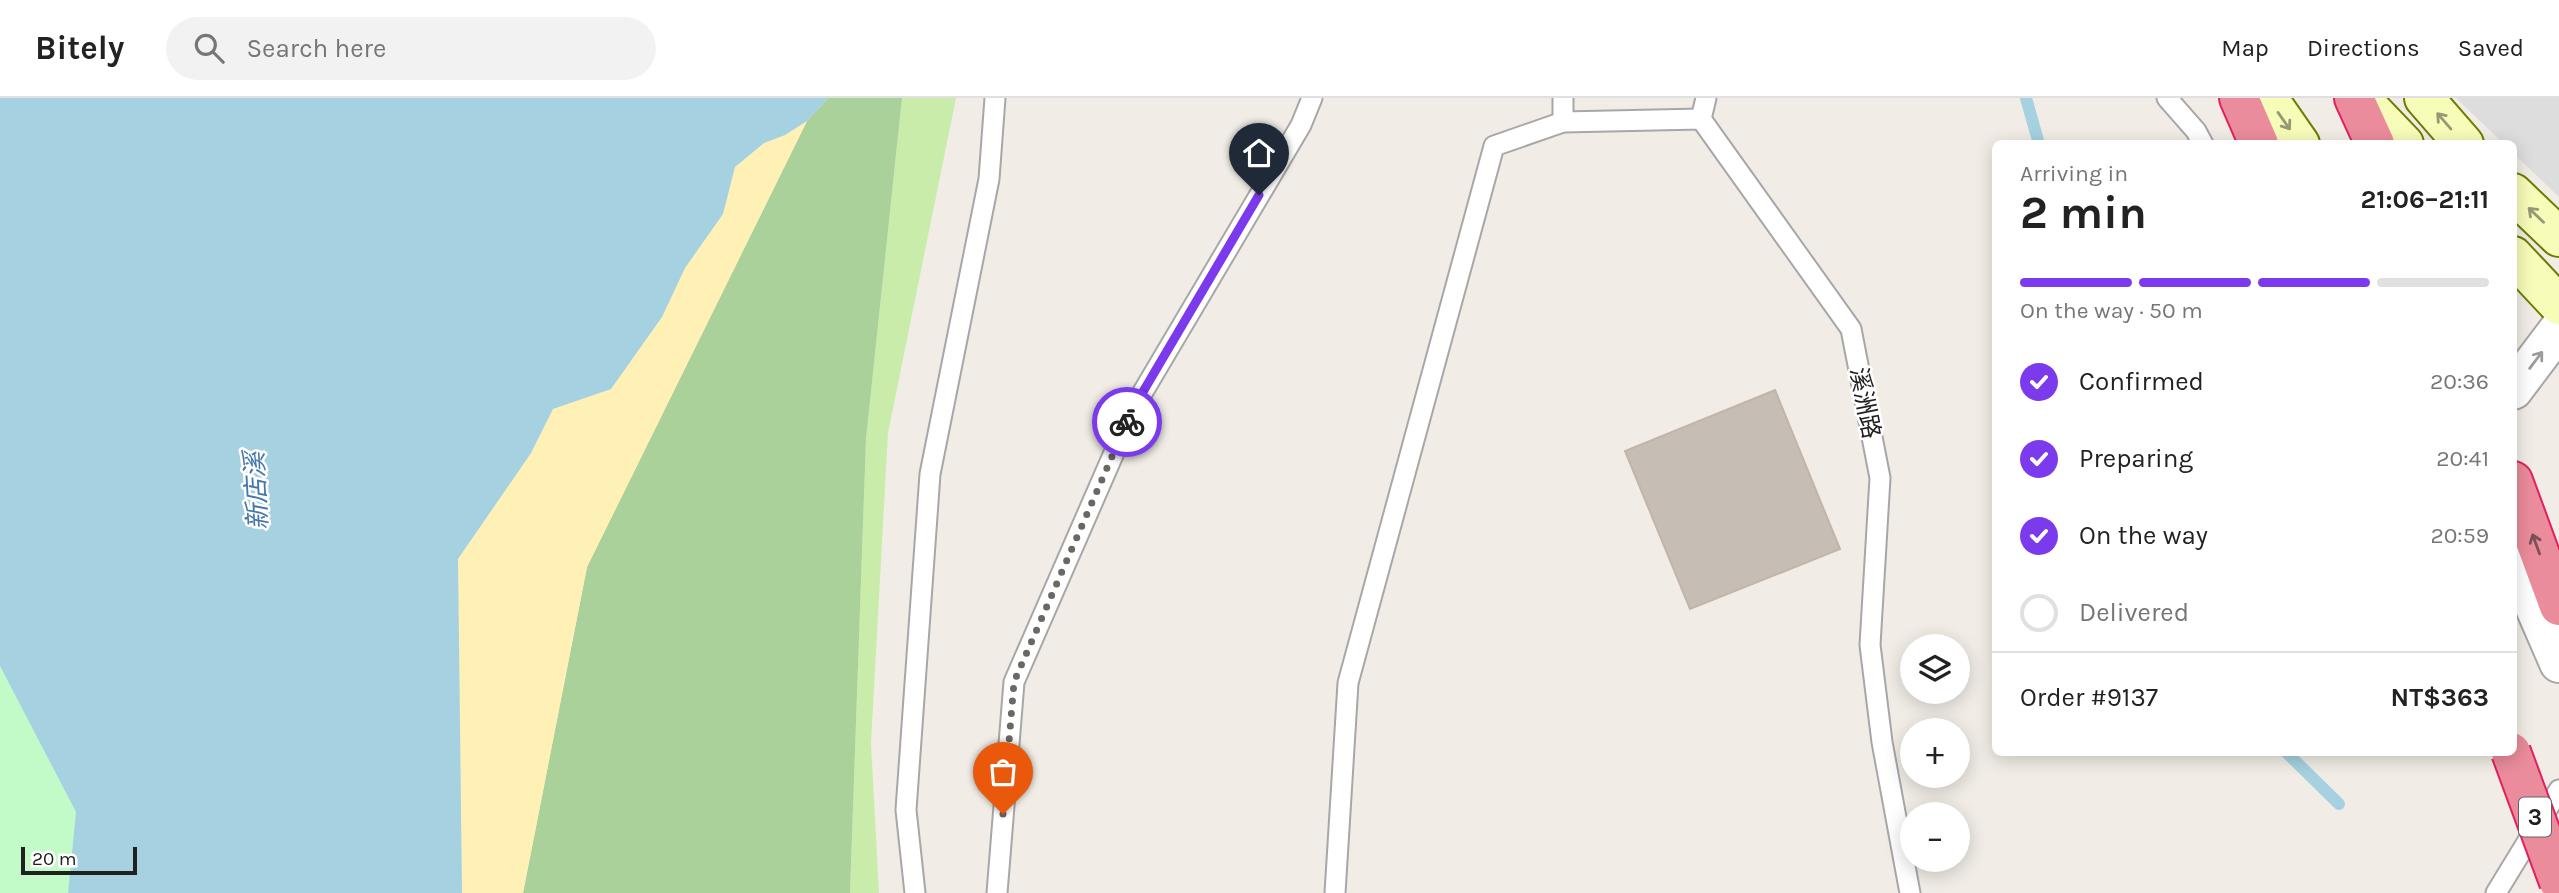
<!DOCTYPE html>
<meta charset="utf-8">
<style>
:root{--surface:#fff;--page:#f2f2f2;--text:#222;--muted:#767676;--line:#e0e0e0;--accent:#7c3aed}
body{margin:0;font-family:Karla,"Noto Sans TC",sans-serif;background:var(--page);color:var(--text);height:100vh;display:flex;flex-direction:column;font-size:26px;white-space:nowrap}
*{box-sizing:border-box;margin:0}
p{font-size:23px;color:var(--muted)}
.icon{flex:none;width:38px;height:38px;fill:none;stroke:currentColor;stroke-width:2;stroke-linecap:round;stroke-linejoin:round}
.map{position:relative;flex:1;overflow:hidden}
.panel{position:absolute;left:1992px;top:42px;width:525px;height:616px;display:flex;flex-direction:column;background:var(--surface);border-radius:10px;box-shadow:0 4px 18px #0003}
.panel>*{flex:none}
.tools{position:absolute;left:1900px;top:536px;display:grid;gap:14px}
.tools a{display:grid;place-items:center;width:70px;height:70px;border-radius:50%;background:var(--surface);box-shadow:0 4px 18px #0003;font-size:35px}
.scale{position:absolute;left:21px;bottom:18px;width:116px;box-sizing:border-box;padding-left:7px;border:4px solid #202020;border-top:0;font-size:19px;line-height:24px;white-space:nowrap;color:#202020;-webkit-text-stroke:5px #fff;paint-order:stroke}
.pin{position:absolute;display:grid;place-items:center;width:60px;height:60px;color:#fff;margin:-72px -30px;border-radius:50% 50% 50% 0;rotate:-45deg;box-shadow:0 0 7px #0007}
.pin .icon{rotate:45deg}
.courier{position:absolute;display:grid;place-items:center;width:70px;height:70px;margin:-35px;border:5px solid #7c3aed;border-radius:50%;background:#fff;color:#222;box-shadow:0 2px 9px #0007}
.head em{font-style:normal;font-weight:700}
.head div{display:flex;flex-direction:column-reverse}
.head{display:flex;align-items:center;justify-content:space-between;height:119px;padding:0 28px}
h1{font-size:46px;font-weight:700;line-height:52px}
.bar{display:grid;grid-template-columns:repeat(4,1fr);gap:10px 7px;align-content:center;height:84px;padding:0 28px}
.bar i{height:9px;border-radius:5px;background:var(--line)}
.bar .selected{background:var(--accent)}
.bar p{grid-column:span 4}
.line{display:flex;align-items:center;gap:18px;padding:0 28px;border-top:2px solid var(--line)}
.line div{flex:1}
ol{padding:0 28px;list-style:none}
li{display:flex;align-items:center;gap:21px;height:77px}
li p{margin-inline-start:auto}
li .icon{padding:7px;border-radius:50%;background:var(--accent);color:#fff;stroke-width:4}
li:last-child{color:var(--muted)}
li i{width:38px;height:38px;border:4px solid var(--line);border-radius:50%}
header{display:flex;align-items:center;gap:42px;box-sizing:border-box;height:98px;padding:0 35px;background:var(--surface);border-bottom:2px solid var(--line)}
header strong{font-size:33px}
nav{display:flex;gap:38px;margin-inline-start:auto;font-size:24px}
.search{width:490px;height:63px;background:var(--page);display:flex;align-items:center;gap:18px;box-sizing:border-box;padding:0 24px;border-radius:38px;color:var(--muted);font-size:26px}
.map>svg:first-child{display:block}
.residential{fill:#dedddd}
.grass{fill:#caecab}
.forest{fill:#a9d199}
.sand{fill:#fff1b6}
.park{fill:#c2fbc8}
.water{fill:#a5d1e0}
.lines{fill:none;stroke-linecap:round;stroke-linejoin:round}
.stream{stroke:#a5d1e0;stroke-width:12}
.building{fill:#c6bdb5;stroke:#c3b4a8;stroke-width:2}
.lane-casing{stroke:#a7a7a7;stroke-width:23}
.street-casing{stroke:#a7a7a7;stroke-width:42}
.secondary-casing{stroke:#6d7c01;stroke-width:42}
.highway-casing{stroke:#e1215f;stroke-width:42}
.lane{stroke:#fff;stroke-width:19}
.street{stroke:#fff;stroke-width:38}
.secondary{stroke:#f7fcb9;stroke-width:38}
.highway{stroke:#ea8c9b;stroke-width:38}
.highway-bridge-casing{stroke:#e1215f;stroke-width:42;stroke-linecap:butt}
.highway-bridge{stroke:#ea8c9b;stroke-width:38}
.oneway{stroke:#969974}
.oneway2{stroke:#9b9b9b}
.oneway3{stroke:#7b5157}
.done{stroke:#696865;stroke-width:7;stroke-dasharray:0 12.6}
.route{stroke:#7c3aed;stroke-width:9}
.labels{text-anchor:middle;stroke-width:5;stroke-linejoin:round;paint-order:stroke}
.shield{fill:#fff;stroke:#636363;stroke-width:2}
.shield-label{font-size:23px;font-weight:bold;fill:#202020}
.street-label{font-size:24px;fill:#202020;stroke:#fff}
.water-label{font-size:26px;font-style:italic;fill:#4577ab;stroke:#fff}
</style>
<header>
<strong>Bitely</strong>
<div class="search"><svg class="icon" aria-label="search" viewBox="0 0 24 24"><circle cx="10" cy="10" r="6"/><path d="M15 15l6 6"/></svg>Search here</div>
<nav><a>Map</a><a>Directions</a><a>Saved</a></nav>
</header>
<div class="map">
<svg width="2559" height="795" viewBox="0 0 2559 795">
<rect width="100%" height="100%" fill="#f1ede6"/>
<polygon class="residential" points="2456,0 2559,0 2559,99 2513,55 2513,46 2503,45"/>
<polygon class="grass" points="902,0 956,0 888,335 871,645 879,795 850,795 866,341"/>
<polygon class="forest" points="828,0 902,0 866,341 850,795 523,795 587,469 807,23"/>
<polygon class="sand" points="807,23 587,469 523,795 462,795 458,461 531,355 553,310 611,291 662,219 685,170 723,116 735,69 764,45 785,37"/>
<polygon class="park" points="0,568 76,714 68,795 0,795"/>
<polygon class="water" points="0,0 828,0 807,23 785,37 764,45 735,69 723,116 685,170 662,219 611,291 553,311 531,355 458,461 462,795 68,795 76,714 0,568"/>
<g class="lines">
<g class="stream">
<polyline points="2026,0 2039,46"/>
<polyline points="2286,654 2339,706"/>
</g>
</g>
<polygon class="building" points="1775,292 1840,451 1690,511 1625,353"/>
<g class="lines">
<defs>
<g id="lane">
<polyline points="1563,0 1563,24 1701,21 1851,231 1880,380 1870,547 1882,644 1910,795"/>
<polyline points="2167,0 2196,33 2203,46"/>
<polyline points="1701,21 1706,0"/>
<polyline points="915,795 906,712 930,376 989,81 995,0"/>
<polyline points="997,795 1014,584 1134,309 1301,27 1312,0"/>
<polyline points="1335,795 1348,585 1494,48 1563,24"/>
<polyline points="2496,795 2559,692"/>
</g>
<g id="street">
<polyline points="2513,292 2559,231"/>
<polyline points="2513,459 2559,565"/>
</g>
<g id="secondary">
<polyline points="2268,0 2300,46"/>
<polyline points="2360,0 2404,46"/>
<polyline points="2424,0 2464,46"/>
<polyline points="2513,95 2559,139"/>
<polyline points="2513,158 2559,207"/>
</g>
<g id="highway">
<polyline points="2239,0 2259,46"/>
<polyline points="2354,0 2375,46"/>
<polyline points="2513,383 2559,508"/>
</g>
</defs>
<use href="#lane" class="lane-casing"/>
<use href="#street" class="street-casing"/>
<use href="#secondary" class="secondary-casing"/>
<use href="#highway" class="highway-casing"/>
<use href="#lane" class="lane"/>
<use href="#street" class="street"/>
<use href="#secondary" class="secondary"/>
<use href="#highway" class="highway"/>
<defs>
<polyline id="highway-bridge" points="2511,654 2559,784"/>
</defs>
<use href="#highway-bridge" class="highway-bridge-casing"/>
<use href="#highway-bridge" class="highway-bridge"/>
</g>
<defs><path id="oneway-shaft" d="M-6 0H5M1.5-3L5.5 0L1.5 3" fill="none" stroke-width="1.6" stroke-linecap="round" stroke-linejoin="round" transform="scale(1.75)"/></defs>
<g class="oneway">
<use href="#oneway-shaft" transform="translate(2284 23) rotate(55)"/>
<use href="#oneway-shaft" transform="translate(2444 23) rotate(-131)"/>
<use href="#oneway-shaft" transform="translate(2536 117) rotate(-136)"/>
</g>
<use class="oneway2" href="#oneway-shaft" transform="translate(2536 262) rotate(-53)"/>
<use class="oneway3" href="#oneway-shaft" transform="translate(2536 446) rotate(-110)"/>
<g class="lines">
<polyline class="done" points="1003,716 1014,584 1127,324"/>
<polyline class="route" points="1127,324 1134,309 1259,97"/>
</g>
<g class="labels">
<rect class="shield" x="2519" y="699.5" width="32" height="39" rx="5"/>
<g class="shield-label">
<text x="2535" y="727">3</text>
</g>
<g class="street-label">
<text transform="translate(1865 305) rotate(79)" y="8">溪洲路</text>
</g>
<g class="water-label">
<text transform="translate(256 393) rotate(-93)" y="9">新店溪</text>
</g>
</g>
</svg>
<div class="tools">
<a><svg class="icon" aria-label="layers" viewBox="0 0 24 24"><path d="M12 4l9 5-9 5-9-5zM3 14l9 5 9-5"/></svg></a>
<a>+</a>
<a>−</a>
</div>
<div class="scale">20 m</div>
<div class="pin" style="left:1003px;top:716px;background:#ea580c"><svg class="icon" aria-label="bag" viewBox="0 0 24 24"><path d="M5 8h14l-1 12H6zM9 8a3 3 0 0 1 6 0"/></svg></div>
<div class="pin" style="left:1259px;top:97px;background:#1f2937"><svg class="icon" aria-label="home" viewBox="0 0 24 24"><path d="M3 11l9-7 9 7M6 9v11h12V9"/></svg></div>
<div class="courier" style="left:1127px;top:324px"><svg class="icon" aria-label="bike" viewBox="0 0 24 24"><circle cx="6" cy="16" r="4"/><circle cx="18" cy="16" r="4"/><path d="M6 16l4-8h5l3 8M10 8l3 8H6M13 5h3"/></svg></div>
<section class="panel">
<div class="head"><div><h1>2 min</h1><p>Arriving in</p></div><em>21:06–21:11</em></div>
<div class="bar"><i class="selected"></i><i class="selected"></i><i class="selected"></i><i></i><p>On the way · 50 m</p></div>
<ol>
<li><svg class="icon" aria-label="check" viewBox="0 0 24 24"><path d="M5 12l5 5 9-10"/></svg>Confirmed<p>20:36</p></li>
<li><svg class="icon" aria-label="check" viewBox="0 0 24 24"><path d="M5 12l5 5 9-10"/></svg>Preparing<p>20:41</p></li>
<li><svg class="icon" aria-label="check" viewBox="0 0 24 24"><path d="M5 12l5 5 9-10"/></svg>On the way<p>20:59</p></li>
<li><i></i>Delivered</li>
</ol>
<div class="line" style="height:91px"><div>Order #9137</div><b>NT$363</b></div>
</section>
</div>
